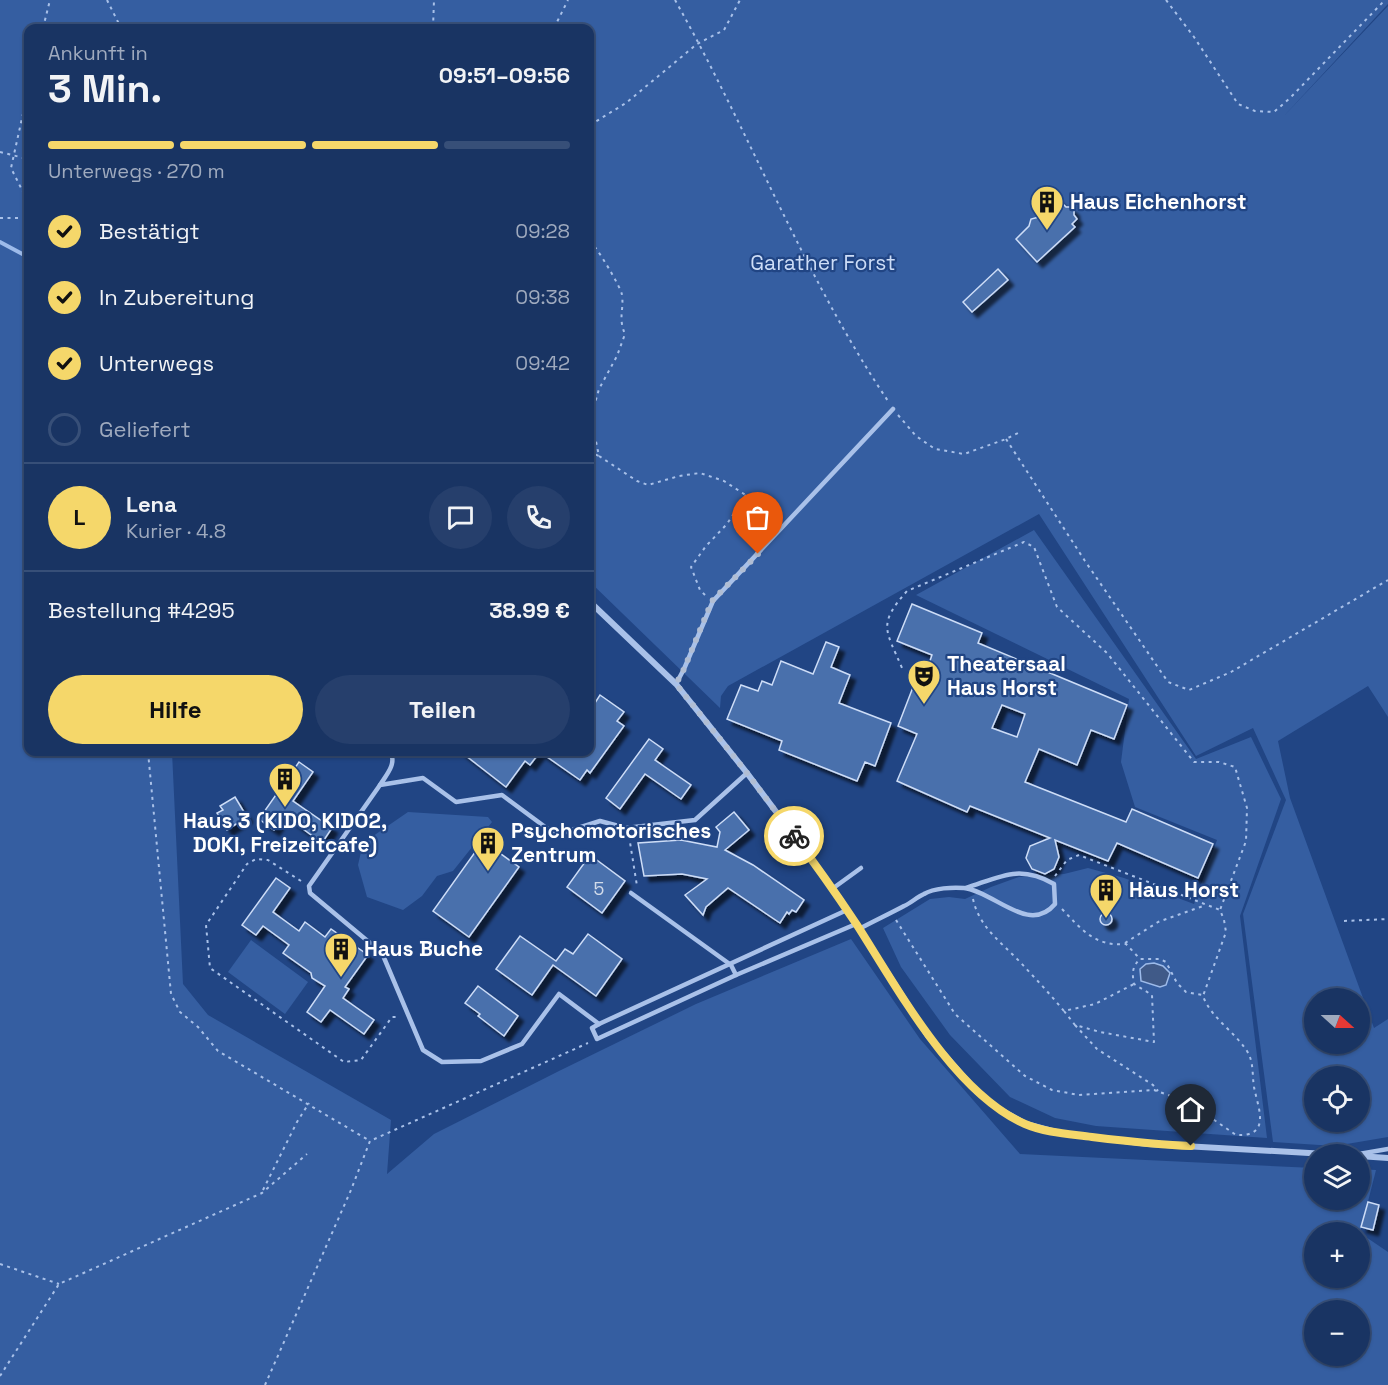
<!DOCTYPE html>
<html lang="de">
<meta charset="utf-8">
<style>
:root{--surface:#193463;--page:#263f6c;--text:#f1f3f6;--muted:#9faabe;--line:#374f78;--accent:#f5d76a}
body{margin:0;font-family:"Space Grotesk",sans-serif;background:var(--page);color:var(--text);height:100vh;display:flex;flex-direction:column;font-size:22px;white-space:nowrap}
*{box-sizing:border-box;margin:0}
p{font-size:20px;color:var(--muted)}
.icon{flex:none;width:33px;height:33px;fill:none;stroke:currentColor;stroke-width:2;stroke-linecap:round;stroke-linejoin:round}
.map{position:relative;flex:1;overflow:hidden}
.drawer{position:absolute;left:24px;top:24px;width:570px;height:732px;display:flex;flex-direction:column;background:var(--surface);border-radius:12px;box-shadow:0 2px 4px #0004,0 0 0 2px var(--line)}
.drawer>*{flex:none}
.needle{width:39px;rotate:111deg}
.buttons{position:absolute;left:1304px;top:988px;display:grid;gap:12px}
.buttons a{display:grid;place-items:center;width:66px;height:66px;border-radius:50%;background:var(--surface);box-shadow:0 2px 4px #0004,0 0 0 2px var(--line);font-size:30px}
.pin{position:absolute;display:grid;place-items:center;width:51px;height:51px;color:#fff;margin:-62px -26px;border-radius:50% 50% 50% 0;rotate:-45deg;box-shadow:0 0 6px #0007}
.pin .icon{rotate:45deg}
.courier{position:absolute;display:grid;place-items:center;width:60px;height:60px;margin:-30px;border:4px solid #f5d76a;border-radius:50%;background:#fff;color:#222;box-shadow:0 2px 8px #0007}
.headline em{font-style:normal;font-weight:700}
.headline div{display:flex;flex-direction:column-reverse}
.headline{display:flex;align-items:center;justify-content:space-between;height:102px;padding:0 24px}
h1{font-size:39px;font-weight:700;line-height:45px}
.bar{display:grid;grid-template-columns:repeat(4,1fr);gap:9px 6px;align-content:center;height:72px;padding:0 24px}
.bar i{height:8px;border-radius:4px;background:var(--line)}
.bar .selected{background:var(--accent)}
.bar p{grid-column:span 4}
.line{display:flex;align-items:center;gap:15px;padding:0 24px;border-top:2px solid var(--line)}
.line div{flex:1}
.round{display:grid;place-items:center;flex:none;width:63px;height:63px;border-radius:32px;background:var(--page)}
ol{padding:0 24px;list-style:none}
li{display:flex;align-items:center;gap:18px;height:66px}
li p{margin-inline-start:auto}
li .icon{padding:6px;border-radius:50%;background:var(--accent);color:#111;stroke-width:4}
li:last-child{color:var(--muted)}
li i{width:33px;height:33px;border:3px solid var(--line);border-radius:50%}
.action{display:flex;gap:12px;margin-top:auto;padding:12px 24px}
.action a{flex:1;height:69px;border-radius:36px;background:var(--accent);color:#111;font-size:24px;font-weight:700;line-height:69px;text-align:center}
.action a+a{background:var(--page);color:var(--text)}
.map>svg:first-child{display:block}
.green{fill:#355ea1;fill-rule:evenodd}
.water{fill:#405a88;stroke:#9dbbea;stroke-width:1.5}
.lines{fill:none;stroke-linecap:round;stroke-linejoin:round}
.stream{stroke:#9dbbea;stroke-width:4}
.building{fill:#4a6fac;stroke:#cdddf7;stroke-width:1.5;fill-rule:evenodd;filter:url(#shadow)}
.path{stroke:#a9c1e9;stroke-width:2;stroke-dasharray:3 4.5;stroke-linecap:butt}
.service{stroke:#a9c1e9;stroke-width:4.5}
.minor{stroke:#a9c1e9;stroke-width:6}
.done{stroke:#b1bed4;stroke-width:6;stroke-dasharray:0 10.8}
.route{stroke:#f5d76a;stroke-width:8}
.labels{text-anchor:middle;stroke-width:4.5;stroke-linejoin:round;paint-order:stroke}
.number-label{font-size:18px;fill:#d2dbea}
.poi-label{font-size:21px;font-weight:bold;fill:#fff;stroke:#214584;text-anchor:start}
.park-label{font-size:21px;fill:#cdddf7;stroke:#214584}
</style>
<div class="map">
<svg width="1388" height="1385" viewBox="0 0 1388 1385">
<defs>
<filter id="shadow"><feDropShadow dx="5.5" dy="5.5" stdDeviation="1.5" flood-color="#0009"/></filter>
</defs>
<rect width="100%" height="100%" fill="#214584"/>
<g class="green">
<path d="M0 0H1388V4L1282 118 1388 6V717L1368 686 1278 741 1290 798 1374 1028 1388 1019V1137L1335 1146 1273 1142 1243 914 1286 800 1253 728 1196 756 1039 514 728 686 721 696 720 708 590 582V28H28V752H172L183 984 208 1015 391 1120 387 1174 434 1134 559 1071 696 1004 851 939 920 1039 1020 1154 1314 1168V1200H1359V1169L1376 1170 1360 1233 1388 1252V1385H0ZM1314 999H1359V1044H1314ZM1314 1077H1359V1122H1314ZM1314 1233H1359V1278H1314ZM1314 1311H1359V1356H1314Z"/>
<polygon points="1034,530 1196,759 1251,737 1281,799 1240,916 1267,1138 1096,1126 1055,1118 1010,1097 950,1035 901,967 883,928 930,899 949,897 965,899 991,887 1019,877 1064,874 1088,868 1124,878 1194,904 1217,840 1135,807 1121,762 1129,699 916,595"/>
<polygon points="408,812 488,817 492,822 453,871 437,876 422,896 403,910 367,897 358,865 363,843"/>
<polygon points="251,940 308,982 285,1014 228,972"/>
</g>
<polygon class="water" points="1154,963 1163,966 1170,973 1166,985 1160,987 1141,981 1140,969 1146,964"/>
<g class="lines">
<polyline class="stream" points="0,242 28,257"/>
</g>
<g class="building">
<polygon points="1058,199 1066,207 1070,207 1074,211 1074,215 1077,219 1072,224 1075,227 1037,262 1016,239 1029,226 1031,219 1039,217"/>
<polygon points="998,269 1008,280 972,312 963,302"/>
<path d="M912 604 982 633 978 643 1127 705 1114 739 1091 730 1077 765 1039 749 1025 782 1126 822 1132 809 1213 844 1198 878 1117 843 1108 861 1055 840 1059 857 1054 869 1045 874 1032 869 1026 858 1030 846 1050 838 970 806 967 812 897 781 917 734 898 726 915 682 922 684 932 655 897 641ZM1002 705 1025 714 1017 737 992 728Z"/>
<polygon points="826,642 839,647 831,667 850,675 839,703 891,723 875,766 865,762 857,781 779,750 782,741 727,719 741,685 758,691 762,681 772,685 781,661 813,674"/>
<polygon points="600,695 624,712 617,721 624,726 590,773 587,770 580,780 540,752 590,752 590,739 595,731 590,727 590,699 595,703"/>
<polygon points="649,739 663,749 655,760 691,785 681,799 645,774 620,809 606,798"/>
<polygon points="461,752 540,752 530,765 525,761 506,787"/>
<polygon points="299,762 313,772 293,801 332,828 322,843 284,815 274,830 259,819"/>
<polygon points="235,797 247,817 227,830 217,813 223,810 220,806"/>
<polygon points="734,812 749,830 725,850 753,865 804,900 796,912 792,910 789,914 787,912 780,923 728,888 706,907 703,915 685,895 707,879 682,874 644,876 638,843 681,840 717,847 720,832 716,827"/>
<polygon points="483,841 519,867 469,937 433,911"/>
<polygon points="590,855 625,881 602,913 567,887"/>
<polygon points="276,878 290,888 273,912 299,931 305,922 325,937 331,929 338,934 339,947 355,946 368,955 345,987 349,989 343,998 374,1020 364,1034 330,1010 321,1022 307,1012 325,986 312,978 311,973 283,953 289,945 263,926 256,935 242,925"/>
<circle cx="1106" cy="919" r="6"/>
<polygon points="588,934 622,959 596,996 553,965 532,995 496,969 520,936 556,961 565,949 573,954"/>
<polygon points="478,986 518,1016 504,1036 478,1016 480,1014 465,1003"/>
<polygon points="1368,1202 1379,1205 1373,1230 1361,1227"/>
</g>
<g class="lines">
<g class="path">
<polyline points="107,0 121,28"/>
<path d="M675 0C749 131 804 276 888 401"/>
<polyline points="1166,0 1194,37 1238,104 1255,111 1274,112 1290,98 1385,0"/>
<polyline points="43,28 50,0"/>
<polyline points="433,28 434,0"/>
<polyline points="554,28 568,0"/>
<polyline points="28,91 11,168 28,202"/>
<polyline points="590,125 626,103 697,44 724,30 740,0"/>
<polyline points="0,152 28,159"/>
<polyline points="0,218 28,218"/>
<path d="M590 241C596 246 621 287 622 295 624 310 618 318 625 334L617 356 599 389 593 410V427L599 456 590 452"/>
<polyline points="898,415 916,436 935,449 964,454 1006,439 1018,433"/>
<polyline points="1006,439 1085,561 1168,682 1189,690 1231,672 1388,580"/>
<polyline points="599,456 637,481 648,485 679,476 700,473 724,481 781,518"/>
<polyline points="705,595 700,590 691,567 706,546 727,524 746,495"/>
<polyline points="148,752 171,994 180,1012 198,1027 218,1051 370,1141"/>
<polyline points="629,836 637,886"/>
<polyline points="1055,876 1067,860 1079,855 1220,910"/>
<polyline points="301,881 268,860 256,859 247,864 206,925 210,968 344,1062 361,1060 392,1017 398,1017"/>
<path d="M973 899C979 927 1001 942 1020 962 1035 978 1050 994 1064 1011L1095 1004 1134 984"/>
<path d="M1062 909C1081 929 1095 947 1126 944L1140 959H1160L1166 962 1177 983 1186 992 1202 995"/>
<path d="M896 920 955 1014 1025 1076 1052 1090 1079 1095 1154 1090 1188 1102 1236 1135C1272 1137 1258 1108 1254 1087 1252 1075 1254 1062 1247 1051 1234 1031 1211 1018 1203 996L1226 932 1224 920 1220 910 1246 841 1247 808 1235 767 1219 762H1194L1107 653 1057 607 1034 547 1024 542 907 591C877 625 886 630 902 668"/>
<polyline points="1344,921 1388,919"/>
<polyline points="1125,943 1158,922 1206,905"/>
<path d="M1064 1011 1075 1025 1100 1032 1154 1042 1152 995 1134 984C1132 973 1132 967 1140 959"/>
<polyline points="1075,1025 1097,1049 1153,1085 1158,1091"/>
<polyline points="263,1190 297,1122 309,1103"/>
<polyline points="0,1264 59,1284"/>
<polyline points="0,1376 59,1284 262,1193 307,1154"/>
<polyline points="265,1385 351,1190 370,1141 588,1043"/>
</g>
<g class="service">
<polyline points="676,684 684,669 713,601 893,409"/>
<path d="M380 785C387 774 396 765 391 752"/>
<polyline points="832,889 861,868"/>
<polyline points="631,893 731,965 736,975"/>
<polyline points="847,910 599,1024 592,1028 597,1039 736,975 856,924"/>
<path d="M859 929C874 921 889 914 904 906 911 903 917 897 924 894 934 888 953 887 964 888 995 892 1029 935 1055 904L1054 884C1019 864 1000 877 966 888"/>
<polyline points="599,1024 559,994 522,1044 481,1061 442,1062 423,1050 382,953 310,893 309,886 380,785 423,778 456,802 502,795 556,835 600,821 626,828 695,820 747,773"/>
<polyline points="1353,1155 1388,1149"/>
</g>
<g class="minor">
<polyline points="590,602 676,684 747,773 813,861 840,899 928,1036 977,1092 999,1109 1026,1124 1060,1133 1148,1144 1344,1155"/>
<polyline points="1359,1156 1388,1158"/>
</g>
</g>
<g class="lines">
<polyline class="done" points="758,554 712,601 684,669 676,684 747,773 794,836"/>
<path class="route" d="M794 836C816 865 837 895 857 925 898 989 954 1093 1025 1124 1046 1133 1070 1134 1092 1137 1125 1141 1158 1145 1191 1146"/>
</g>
<defs>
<symbol id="building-pin" viewBox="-11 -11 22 30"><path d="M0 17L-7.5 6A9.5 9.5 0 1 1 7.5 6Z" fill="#f5d76a" stroke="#214584"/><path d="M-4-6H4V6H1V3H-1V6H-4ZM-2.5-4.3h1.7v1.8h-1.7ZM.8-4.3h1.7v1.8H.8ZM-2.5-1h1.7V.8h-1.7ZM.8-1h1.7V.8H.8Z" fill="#111"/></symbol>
<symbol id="theatre-pin" viewBox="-11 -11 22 30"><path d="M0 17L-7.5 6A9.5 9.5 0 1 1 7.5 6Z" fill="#f5d76a" stroke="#214584"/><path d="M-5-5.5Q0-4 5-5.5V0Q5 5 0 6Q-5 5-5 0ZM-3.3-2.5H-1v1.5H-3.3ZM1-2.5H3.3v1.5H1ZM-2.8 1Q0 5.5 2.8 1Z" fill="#111"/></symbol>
</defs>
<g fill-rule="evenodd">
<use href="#building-pin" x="1028" y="183" width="38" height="52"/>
<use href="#theatre-pin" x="905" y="657" width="38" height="52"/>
<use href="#building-pin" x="266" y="760" width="38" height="52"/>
<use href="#building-pin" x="469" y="824" width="38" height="52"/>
<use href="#building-pin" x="1087" y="871" width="38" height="52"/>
<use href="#building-pin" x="322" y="930" width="38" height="52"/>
</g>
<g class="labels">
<g class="number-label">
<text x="599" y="895">5</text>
</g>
<g class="poi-label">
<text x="1070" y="209">Haus Eichenhorst</text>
<text x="947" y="671">Theatersaal<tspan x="947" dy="24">Haus Horst</tspan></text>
<text x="285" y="828" text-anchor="middle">Haus 3 (KIDO, KIDO2,<tspan x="285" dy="24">DOKI, Freizeitcafe)</tspan></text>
<text x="511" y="838">Psychomotorisches<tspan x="511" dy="24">Zentrum</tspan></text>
<text x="1129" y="897">Haus Horst</text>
<text x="364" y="956">Haus Buche</text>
</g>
<g class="park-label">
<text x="823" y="270">Garather Forst</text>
</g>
</g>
</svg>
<div class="buttons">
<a><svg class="needle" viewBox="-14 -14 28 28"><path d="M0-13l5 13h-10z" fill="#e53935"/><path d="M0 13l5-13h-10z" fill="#9faabe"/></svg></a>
<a><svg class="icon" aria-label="locate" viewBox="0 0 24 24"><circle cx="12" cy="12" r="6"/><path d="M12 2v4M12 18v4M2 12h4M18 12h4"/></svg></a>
<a><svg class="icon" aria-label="layers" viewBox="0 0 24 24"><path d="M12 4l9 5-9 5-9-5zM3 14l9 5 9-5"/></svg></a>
<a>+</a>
<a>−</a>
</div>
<div class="pin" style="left:758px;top:554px;background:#ea580c"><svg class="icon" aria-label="bag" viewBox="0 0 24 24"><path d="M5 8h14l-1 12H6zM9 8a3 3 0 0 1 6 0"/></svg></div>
<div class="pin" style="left:1191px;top:1146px;background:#1f2937"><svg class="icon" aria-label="home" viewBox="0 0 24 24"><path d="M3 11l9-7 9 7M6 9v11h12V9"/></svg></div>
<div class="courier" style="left:794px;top:836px"><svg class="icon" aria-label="bike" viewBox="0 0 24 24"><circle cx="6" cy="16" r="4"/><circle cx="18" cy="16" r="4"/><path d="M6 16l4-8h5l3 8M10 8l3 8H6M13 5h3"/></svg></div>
<section class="drawer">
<div class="headline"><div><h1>3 Min.</h1><p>Ankunft in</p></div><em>09:51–09:56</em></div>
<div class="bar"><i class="selected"></i><i class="selected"></i><i class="selected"></i><i></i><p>Unterwegs · 270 m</p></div>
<ol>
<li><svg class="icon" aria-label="check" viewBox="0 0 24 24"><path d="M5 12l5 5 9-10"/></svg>Bestätigt<p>09:28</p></li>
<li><svg class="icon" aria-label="check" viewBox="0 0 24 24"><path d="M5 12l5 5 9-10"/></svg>In Zubereitung<p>09:38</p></li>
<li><svg class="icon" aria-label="check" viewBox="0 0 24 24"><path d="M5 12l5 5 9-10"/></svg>Unterwegs<p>09:42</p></li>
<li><i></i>Geliefert</li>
</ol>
<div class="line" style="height:108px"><b class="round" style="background:var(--accent);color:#111">L</b><div><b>Lena</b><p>Kurier · 4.8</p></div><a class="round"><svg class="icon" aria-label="chat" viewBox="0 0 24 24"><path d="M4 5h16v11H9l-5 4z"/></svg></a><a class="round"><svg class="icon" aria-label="phone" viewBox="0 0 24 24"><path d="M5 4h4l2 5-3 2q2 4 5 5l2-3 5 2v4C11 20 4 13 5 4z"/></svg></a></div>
<div class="line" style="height:78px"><div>Bestellung #4295</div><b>38.99 €</b></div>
<div class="action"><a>Hilfe</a><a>Teilen</a></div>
</section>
</div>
